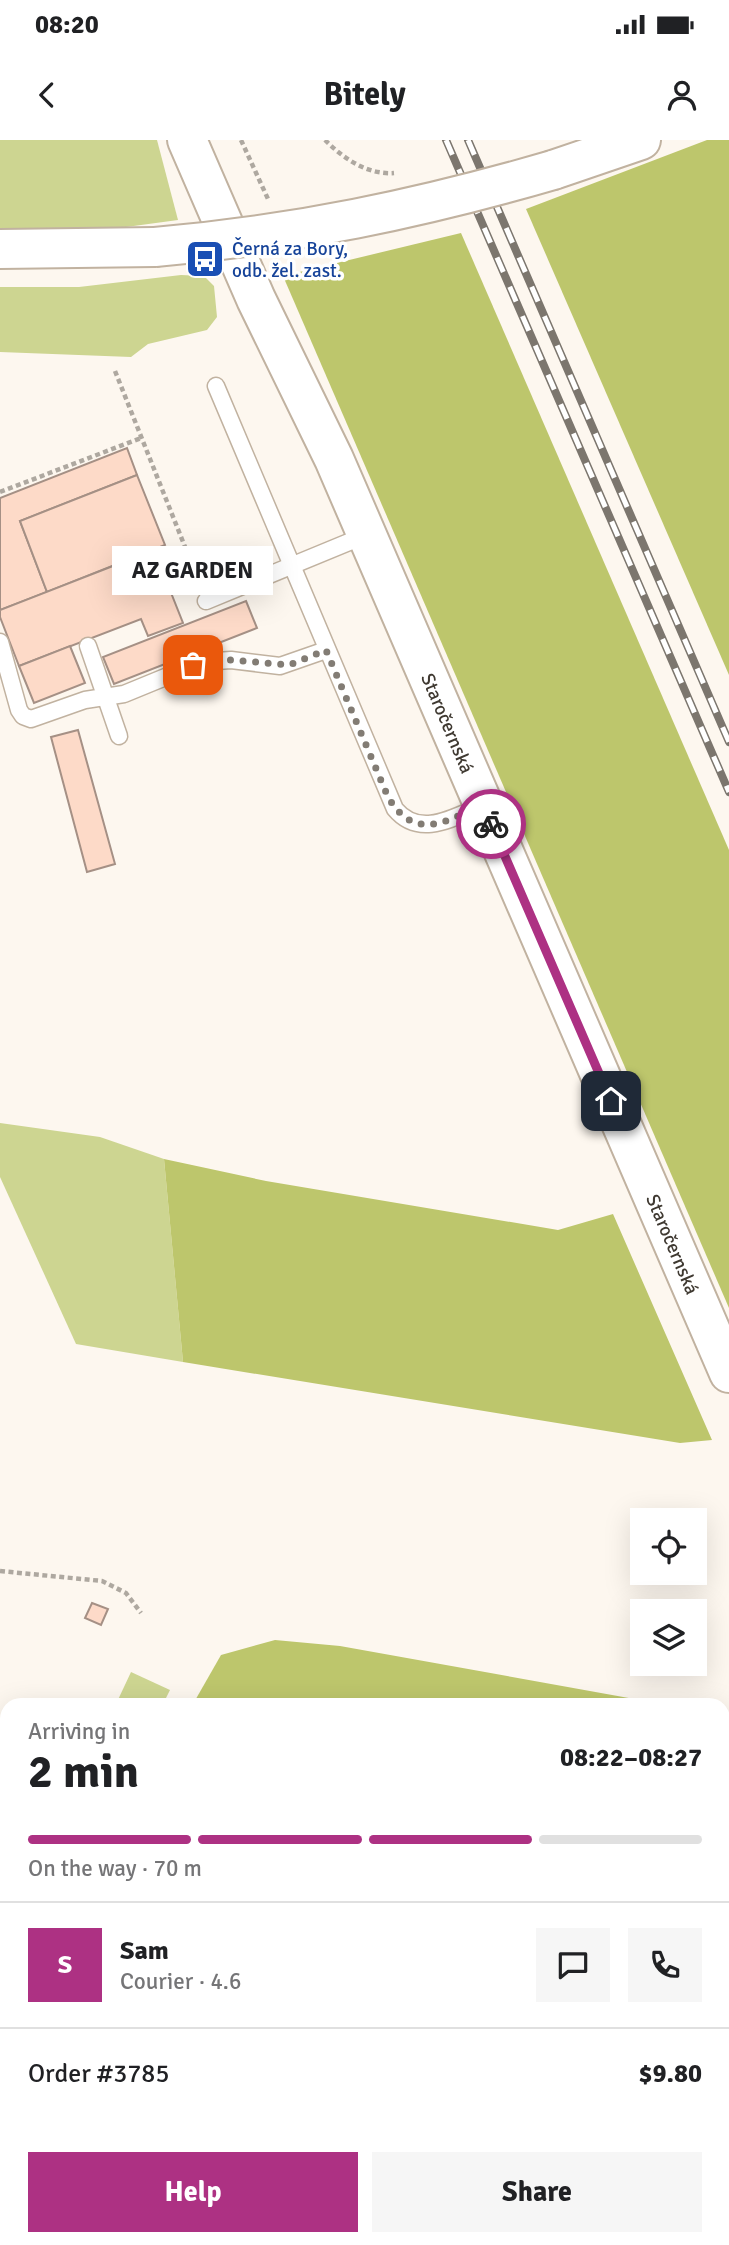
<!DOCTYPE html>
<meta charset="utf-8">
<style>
:root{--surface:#fff;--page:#f6f6f6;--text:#202124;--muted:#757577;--line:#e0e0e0;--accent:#ad3183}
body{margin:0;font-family:Signika,sans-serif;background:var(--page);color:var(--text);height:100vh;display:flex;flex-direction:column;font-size:26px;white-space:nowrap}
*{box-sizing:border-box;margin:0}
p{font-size:23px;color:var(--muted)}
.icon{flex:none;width:38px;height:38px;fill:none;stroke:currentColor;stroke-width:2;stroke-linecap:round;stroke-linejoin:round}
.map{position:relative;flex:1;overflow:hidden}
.side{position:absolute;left:0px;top:1558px;width:730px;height:548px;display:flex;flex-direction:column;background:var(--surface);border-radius:21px 21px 0 0;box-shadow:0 7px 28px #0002}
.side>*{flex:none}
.controls{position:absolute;left:630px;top:1368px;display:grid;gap:14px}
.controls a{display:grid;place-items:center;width:77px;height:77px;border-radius:0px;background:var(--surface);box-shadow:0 7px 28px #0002;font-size:35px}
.pin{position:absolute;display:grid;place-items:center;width:60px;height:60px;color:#fff;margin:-30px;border-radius:14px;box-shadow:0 4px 10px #0006}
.courier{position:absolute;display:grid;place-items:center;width:70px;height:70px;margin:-35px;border:5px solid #ad3183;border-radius:50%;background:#fff;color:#222;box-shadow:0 2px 9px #0007}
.bubble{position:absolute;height:49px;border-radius:0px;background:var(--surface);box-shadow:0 7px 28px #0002;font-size:23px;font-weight:700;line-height:49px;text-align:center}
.summary em{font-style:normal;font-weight:700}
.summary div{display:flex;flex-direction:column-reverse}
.summary{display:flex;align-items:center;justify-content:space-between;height:119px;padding:0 28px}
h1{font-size:46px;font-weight:700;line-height:52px}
.bar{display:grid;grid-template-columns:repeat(4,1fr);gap:10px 7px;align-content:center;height:84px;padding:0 28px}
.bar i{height:9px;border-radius:5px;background:var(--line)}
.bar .current{background:var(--accent)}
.bar p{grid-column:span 4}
.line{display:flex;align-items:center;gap:18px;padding:0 28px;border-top:2px solid var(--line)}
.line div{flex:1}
.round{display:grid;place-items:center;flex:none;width:74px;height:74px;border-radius:0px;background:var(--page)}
.cta{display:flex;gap:14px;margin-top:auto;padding:14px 28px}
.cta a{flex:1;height:80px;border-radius:0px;background:var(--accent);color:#fff;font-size:28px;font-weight:700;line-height:80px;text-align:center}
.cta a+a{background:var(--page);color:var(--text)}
.status{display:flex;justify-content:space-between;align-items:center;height:49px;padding:0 35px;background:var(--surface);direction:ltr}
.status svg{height:19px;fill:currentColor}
header{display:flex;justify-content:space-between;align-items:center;height:91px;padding:0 28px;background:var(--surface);font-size:32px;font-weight:700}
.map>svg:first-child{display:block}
.green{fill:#cdd591}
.forest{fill:#bdc66c}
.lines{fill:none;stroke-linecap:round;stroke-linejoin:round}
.stream{stroke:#67bef4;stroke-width:10}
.building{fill:#fddac8;stroke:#a59085;stroke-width:2}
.service-casing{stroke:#c1b2a0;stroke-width:19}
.tertiary-casing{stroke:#c1b2a0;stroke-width:42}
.secondary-casing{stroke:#c1b2a0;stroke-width:42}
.path{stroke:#aea8a0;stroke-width:4.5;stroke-dasharray:5 3.5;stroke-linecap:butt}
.service{stroke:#fff;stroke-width:16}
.tertiary{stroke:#fff;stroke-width:38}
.secondary{stroke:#fff;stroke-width:38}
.rail-casing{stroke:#7c766e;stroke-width:8}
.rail{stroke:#fff;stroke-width:5;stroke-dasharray:16;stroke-linecap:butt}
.tertiary-bridge-casing{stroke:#c1b2a0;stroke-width:42;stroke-linecap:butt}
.path-bridge{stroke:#aea8a0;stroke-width:4.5;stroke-dasharray:5 3.5;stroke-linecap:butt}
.tertiary-bridge{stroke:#fff;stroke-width:38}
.done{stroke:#827c74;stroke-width:7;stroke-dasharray:0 12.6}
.route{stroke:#ad3183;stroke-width:9}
.labels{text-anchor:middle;stroke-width:7;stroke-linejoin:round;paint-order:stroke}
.transit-label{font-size:19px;fill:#164399;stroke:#fff;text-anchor:start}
.street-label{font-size:19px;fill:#3f3931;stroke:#fff}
</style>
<div class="status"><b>08:20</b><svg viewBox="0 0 49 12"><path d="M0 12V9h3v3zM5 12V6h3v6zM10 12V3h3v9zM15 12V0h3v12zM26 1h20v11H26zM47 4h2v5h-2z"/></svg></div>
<header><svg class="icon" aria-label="back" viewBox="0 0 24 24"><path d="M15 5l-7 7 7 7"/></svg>Bitely<svg class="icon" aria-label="person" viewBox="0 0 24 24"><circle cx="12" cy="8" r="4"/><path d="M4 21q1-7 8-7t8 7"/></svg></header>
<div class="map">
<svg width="729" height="2105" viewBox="0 0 729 2105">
<rect width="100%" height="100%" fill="#fdf7ef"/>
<g class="green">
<polygon points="0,0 157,0 178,80 104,90 0,91"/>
<polygon points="181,135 204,136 214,146 217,177 207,190 148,204 131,217 0,212 0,147 79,147"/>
<polygon points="0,983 100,997 164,1019 183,1222 76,1204 0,1037"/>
<polygon points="131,1532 170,1550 163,1564 116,1564"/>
</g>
<g class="forest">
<polygon points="707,0 729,0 729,535 526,69"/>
<polygon points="461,93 729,710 729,1168 283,136"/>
<polygon points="164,1019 266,1041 558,1090 613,1074 712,1300 680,1303 183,1222"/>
<polygon points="275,1500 340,1506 662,1564 193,1564 221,1515"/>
<polygon points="723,1576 729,1577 729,2105 0,2105 0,1738 7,1739 7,2098 723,2098"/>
</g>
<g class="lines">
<polyline class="stream" points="126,2098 129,2105"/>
</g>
<g class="building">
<polygon points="127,308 137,335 20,381 47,452 0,470 0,358"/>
<polygon points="137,335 165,405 47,452 20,381"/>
<polygon points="154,410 183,483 148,496 141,479 19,526 0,477 0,470"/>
<polygon points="246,461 257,488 114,544 103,517"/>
<polygon points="70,506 85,543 34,563 19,526"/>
<polygon points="78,590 115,724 87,732 51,597"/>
<polygon points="92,1463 108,1469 101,1485 85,1478"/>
<polygon points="0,1620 7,1625 7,1648 0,1659"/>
</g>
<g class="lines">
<defs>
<g id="service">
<path d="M216 246 395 669C420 699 454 677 483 665"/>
<polyline points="206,461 366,395"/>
<polyline points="0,502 19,570 23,576 31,579 85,560 124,554 202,522 231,520 280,526 326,510"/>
<polyline points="88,506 119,596"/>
</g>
<g id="tertiary">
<polyline points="553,30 641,0"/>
<polyline points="0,109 155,107"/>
</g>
<polyline id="secondary" points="187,0 256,159 334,319 729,1233"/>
</defs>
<use href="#service" class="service-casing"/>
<use href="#tertiary" class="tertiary-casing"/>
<use href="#secondary" class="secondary-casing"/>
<g class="path">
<polyline points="241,0 268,59"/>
<polyline points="115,231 199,442"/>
<polyline points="0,352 141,298"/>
<polyline points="0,1431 102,1441 126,1453 141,1473"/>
<polyline points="0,1794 7,1805"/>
<polyline points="206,2098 211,2105"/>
</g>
<use href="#service" class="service"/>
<use href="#tertiary" class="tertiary"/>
<use href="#secondary" class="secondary"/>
<defs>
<g id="rail">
<polyline points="446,0 729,652"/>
<polyline points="468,0 729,602"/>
</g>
</defs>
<use href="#rail" class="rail-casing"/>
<use href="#rail" class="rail"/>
<defs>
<path id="tertiary-bridge" d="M155 107C294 95 419 69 553 30"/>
</defs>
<use href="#tertiary-bridge" class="tertiary-bridge-casing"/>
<path class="path-bridge" d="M325 0C343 18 367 35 394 33"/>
<use href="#tertiary-bridge" class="tertiary-bridge"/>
</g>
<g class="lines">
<path class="done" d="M193 525 231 520 289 525 326 510 388 657C415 702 444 682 483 665L491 684"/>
<polyline class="route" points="491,684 611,961"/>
</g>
<defs>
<symbol id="bus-square" viewBox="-11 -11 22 22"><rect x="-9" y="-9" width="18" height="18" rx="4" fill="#1a4fb4" stroke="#fff"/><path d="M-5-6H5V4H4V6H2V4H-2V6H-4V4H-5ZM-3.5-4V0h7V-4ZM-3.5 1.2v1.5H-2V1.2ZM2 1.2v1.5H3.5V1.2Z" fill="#fff"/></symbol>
</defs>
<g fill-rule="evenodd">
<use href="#bus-square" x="183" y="97" width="44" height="44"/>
</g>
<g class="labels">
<g class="transit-label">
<text x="232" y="115">Černá za Bory,<tspan x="232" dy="22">odb. žel. zast.</tspan></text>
</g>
<g class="street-label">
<text transform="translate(448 583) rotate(67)" y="7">Staročernská</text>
<text transform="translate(673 1104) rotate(67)" y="7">Staročernská</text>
</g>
</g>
</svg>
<div class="controls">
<a><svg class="icon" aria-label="locate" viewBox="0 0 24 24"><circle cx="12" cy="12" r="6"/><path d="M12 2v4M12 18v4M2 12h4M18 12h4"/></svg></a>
<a><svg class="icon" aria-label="layers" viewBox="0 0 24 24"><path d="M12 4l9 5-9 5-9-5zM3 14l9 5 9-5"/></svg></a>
</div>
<div class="pin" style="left:193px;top:525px;background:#ea580c"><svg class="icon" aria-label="bag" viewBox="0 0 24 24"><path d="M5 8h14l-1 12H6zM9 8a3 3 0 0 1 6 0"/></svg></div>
<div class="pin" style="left:611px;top:961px;background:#1f2937"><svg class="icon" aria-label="home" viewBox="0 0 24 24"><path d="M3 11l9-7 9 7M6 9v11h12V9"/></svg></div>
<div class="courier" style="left:491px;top:684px"><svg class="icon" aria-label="bike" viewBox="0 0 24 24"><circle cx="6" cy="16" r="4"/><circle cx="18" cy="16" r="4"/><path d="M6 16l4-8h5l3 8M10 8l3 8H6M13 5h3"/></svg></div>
<div class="bubble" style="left:112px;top:406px;width:161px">AZ GARDEN</div>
<section class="side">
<div class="summary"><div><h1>2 min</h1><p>Arriving in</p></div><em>08:22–08:27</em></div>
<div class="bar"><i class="current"></i><i class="current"></i><i class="current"></i><i></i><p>On the way · 70 m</p></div>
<div class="line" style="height:126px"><b class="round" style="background:var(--accent);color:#fff">S</b><div><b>Sam</b><p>Courier · 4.6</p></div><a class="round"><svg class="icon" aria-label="chat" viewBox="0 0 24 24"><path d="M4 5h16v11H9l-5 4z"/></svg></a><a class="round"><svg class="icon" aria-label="phone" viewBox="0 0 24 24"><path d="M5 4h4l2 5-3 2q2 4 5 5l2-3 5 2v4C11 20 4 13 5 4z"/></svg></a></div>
<div class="line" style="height:91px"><div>Order #3785</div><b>$9.80</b></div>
<div class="cta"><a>Help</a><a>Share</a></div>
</section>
</div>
